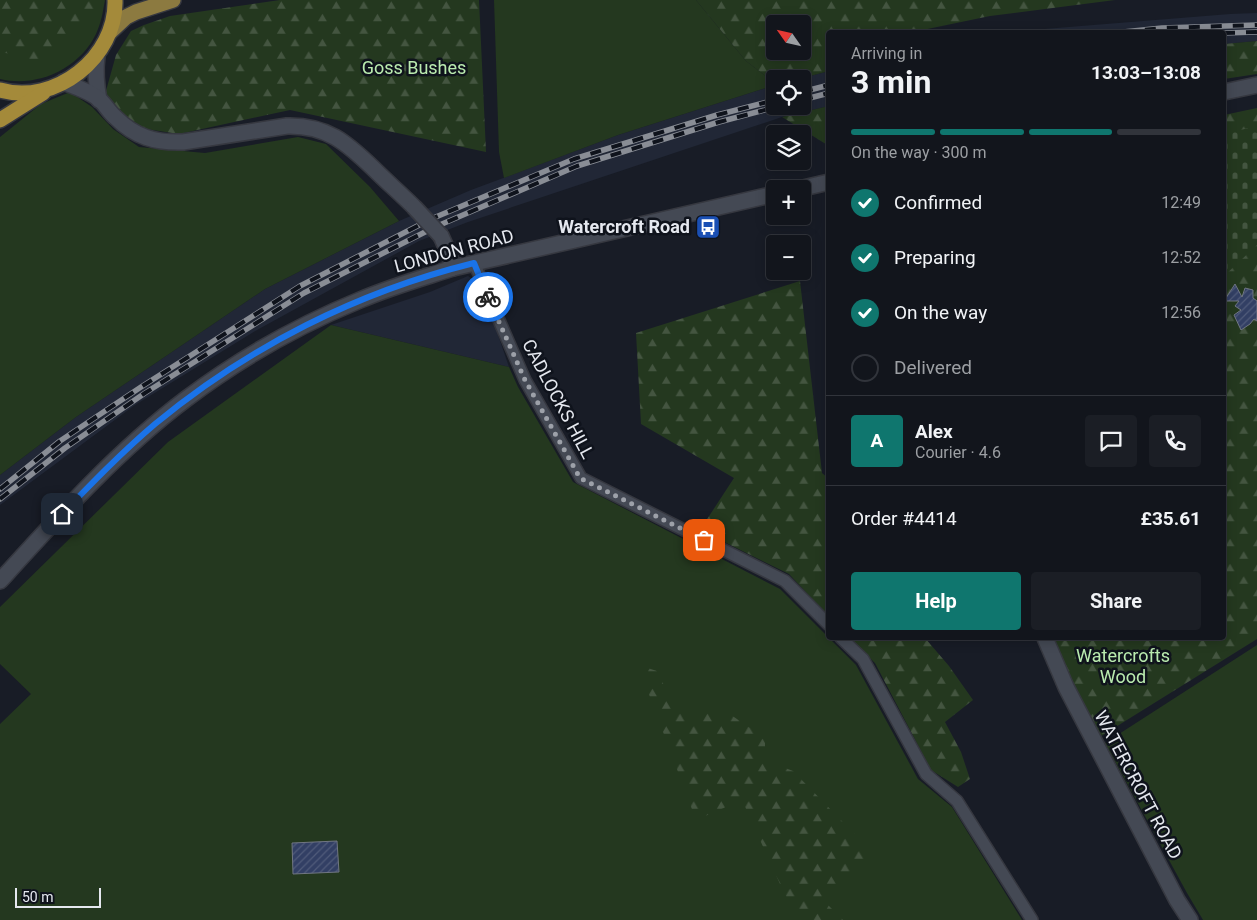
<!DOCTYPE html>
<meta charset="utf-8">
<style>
:root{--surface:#12151c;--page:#1b1e25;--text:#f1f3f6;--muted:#9c9fa3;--line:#31343b;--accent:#0f766e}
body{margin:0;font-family:Roboto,sans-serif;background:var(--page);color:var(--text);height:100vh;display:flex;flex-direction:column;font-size:19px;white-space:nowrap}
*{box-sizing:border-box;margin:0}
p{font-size:16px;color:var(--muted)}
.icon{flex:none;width:28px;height:28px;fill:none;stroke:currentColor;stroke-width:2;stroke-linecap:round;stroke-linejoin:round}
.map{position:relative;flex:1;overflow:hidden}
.panel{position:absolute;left:826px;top:30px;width:400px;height:610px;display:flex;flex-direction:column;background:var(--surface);border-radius:5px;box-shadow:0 2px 12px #0003,0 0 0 1px var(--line)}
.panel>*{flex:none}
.needle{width:32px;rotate:304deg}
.fabs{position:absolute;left:766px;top:15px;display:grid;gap:10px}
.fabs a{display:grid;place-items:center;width:45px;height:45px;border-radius:5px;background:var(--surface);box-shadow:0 2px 12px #0003,0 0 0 1px var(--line);font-size:25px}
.scale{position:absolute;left:15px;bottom:12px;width:86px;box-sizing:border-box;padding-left:5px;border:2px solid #e5e8ef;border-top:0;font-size:14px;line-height:18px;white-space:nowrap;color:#e5e8ef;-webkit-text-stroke:4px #0f131c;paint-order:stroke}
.pin{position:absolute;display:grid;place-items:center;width:42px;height:42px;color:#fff;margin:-21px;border-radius:10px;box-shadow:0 2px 8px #0006}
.courier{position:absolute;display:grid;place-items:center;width:50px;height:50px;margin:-25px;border:4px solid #1a73e8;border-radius:50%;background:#fff;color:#222;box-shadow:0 1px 6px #0007}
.overview em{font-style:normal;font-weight:700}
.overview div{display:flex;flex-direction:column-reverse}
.overview{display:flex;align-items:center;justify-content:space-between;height:85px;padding:0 25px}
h1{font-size:32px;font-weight:700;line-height:38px}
.bar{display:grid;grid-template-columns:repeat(4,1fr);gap:8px 5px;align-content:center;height:60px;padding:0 25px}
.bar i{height:6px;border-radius:4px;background:var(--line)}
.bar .active{background:var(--accent)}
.bar p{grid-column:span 4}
.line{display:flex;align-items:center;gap:12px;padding:0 25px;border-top:1px solid var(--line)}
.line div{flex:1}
.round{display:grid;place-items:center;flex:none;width:52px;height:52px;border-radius:5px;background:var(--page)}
ol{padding:0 25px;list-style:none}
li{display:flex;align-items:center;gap:15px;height:55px}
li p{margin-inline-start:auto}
li .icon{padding:5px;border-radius:50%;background:var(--accent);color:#fff;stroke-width:4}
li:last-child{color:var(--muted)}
li i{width:28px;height:28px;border:2px solid var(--line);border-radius:50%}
.primary-button{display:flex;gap:10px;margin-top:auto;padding:10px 25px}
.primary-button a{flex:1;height:58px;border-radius:5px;background:var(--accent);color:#fff;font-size:20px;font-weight:700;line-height:58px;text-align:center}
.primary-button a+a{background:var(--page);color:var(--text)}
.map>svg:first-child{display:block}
.built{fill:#212736}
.grass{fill:#24381f}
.forest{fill:url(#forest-firs);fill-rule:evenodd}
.cemetery{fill:url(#cemetery-stones)}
.building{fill:url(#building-hatch);stroke:#707682}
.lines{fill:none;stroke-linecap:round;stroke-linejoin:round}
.minor-casing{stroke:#363840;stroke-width:14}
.tertiary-casing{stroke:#363840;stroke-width:18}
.primary-casing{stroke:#363840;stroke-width:18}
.trunk-casing{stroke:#363840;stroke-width:18}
.minor{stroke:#444954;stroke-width:11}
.tertiary{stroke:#444954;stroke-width:15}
.primary{stroke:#8c7a40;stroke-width:15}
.trunk{stroke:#a48a3a;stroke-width:15}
.rail-casing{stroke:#898d95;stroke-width:5.5}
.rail{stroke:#0f131c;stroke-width:4;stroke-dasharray:11;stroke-linecap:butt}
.tertiary-bridge-casing{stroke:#363840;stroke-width:18;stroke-linecap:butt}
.tertiary-bridge{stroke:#444954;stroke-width:15}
.done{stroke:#9da1a9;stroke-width:5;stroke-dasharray:0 9}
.route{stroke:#1a73e8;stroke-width:6}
.labels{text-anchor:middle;stroke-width:5;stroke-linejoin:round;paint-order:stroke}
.park-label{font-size:18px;fill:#baebaf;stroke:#0f131c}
.poi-label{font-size:18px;font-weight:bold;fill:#e5e8ef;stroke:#0f131c;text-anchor:end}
.street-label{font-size:18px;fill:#e5e8ef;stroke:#0f131c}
</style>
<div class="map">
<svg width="1257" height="920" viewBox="0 0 1257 920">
<defs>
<pattern id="forest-firs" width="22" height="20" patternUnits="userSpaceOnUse" patternTransform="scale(1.25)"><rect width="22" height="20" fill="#24381f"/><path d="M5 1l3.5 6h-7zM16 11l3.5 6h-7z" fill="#445540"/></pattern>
<pattern id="cemetery-stones" width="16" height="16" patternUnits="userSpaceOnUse" patternTransform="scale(1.25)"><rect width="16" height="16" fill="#24381f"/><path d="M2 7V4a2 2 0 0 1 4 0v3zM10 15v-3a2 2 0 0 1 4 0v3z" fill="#445540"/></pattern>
<pattern id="building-hatch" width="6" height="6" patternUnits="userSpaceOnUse" patternTransform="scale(1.25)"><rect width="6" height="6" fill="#323f64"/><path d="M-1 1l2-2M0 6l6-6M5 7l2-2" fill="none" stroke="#505b7a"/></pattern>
</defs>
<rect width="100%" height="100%" fill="#181c26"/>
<g class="built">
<polygon points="1257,13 1257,41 1224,44 1224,32 1025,32 1044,29 1230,14"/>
<polygon points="829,71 829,106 782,117 468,222 419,241 257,330 135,405 0,505 0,475 76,417 265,289 399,221 471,190 618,135 775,85 775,106 802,106 802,79 799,79"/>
<polygon points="468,276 481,285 509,367 331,325 430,292"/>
</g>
<g class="grass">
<path d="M0 0H105C103 12 101 23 96 34 79 69 37 88 0 79Z"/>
<polygon points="494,0 696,0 746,61 775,83 775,85 618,135 504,178 499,152"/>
<polygon points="70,92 92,107 113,129 139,147 205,153 298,137 326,144 370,187 399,221 265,289 76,417 0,475 0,137 41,104"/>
<polygon points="331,325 509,367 518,387 573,482 780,589 856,665 918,779 952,807 1022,920 0,920 0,724 31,694 0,664 0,607 168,442"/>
<polygon points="1257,645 1257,920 1203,920 1187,893 1105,743"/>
</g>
<g class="forest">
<polygon points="0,0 100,0 90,16 70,39 43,58 34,62 25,61 11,54 0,52"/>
<polygon points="280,0 479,0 486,152 290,110 179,134 146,129 125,118 104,98 116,55 131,31 144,25 170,16"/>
<path d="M696 0H1115L990 16 913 32H829V71L799 79H775V83L746 61ZM775 24H802V51H775Z"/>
<polygon points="1257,41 1257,74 1224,79 1224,44"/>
<polygon points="829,106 829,146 782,117"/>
<polygon points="1257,108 1257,639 1098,738 1052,638 1224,638 1224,115"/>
<polygon points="800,281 822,473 829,479 829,617 789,574 700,530 734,478 641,424 636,333"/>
<polygon points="849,638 925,638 949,666 973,700 945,722 961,752 970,779 958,787 931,770 875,663"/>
<polygon points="638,665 657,671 675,708 731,715 765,738 765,760 793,771 877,857 825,902 843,920 798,920 780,884 742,800 696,820"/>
</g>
<polygon class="cemetery" points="1257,126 1257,245 1224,276 1224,134"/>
<g class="building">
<polygon points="1235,284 1242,297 1245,288 1253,290 1253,298 1257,301 1257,321 1254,319 1250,324 1241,330 1234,315 1241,310 1235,306 1239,301 1224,301"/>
<polygon points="337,841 339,872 293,874 292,843"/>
</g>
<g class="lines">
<defs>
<g id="minor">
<polyline points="474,263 525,380 581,478 785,581 829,625"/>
<polyline points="841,638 863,659 926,774 957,801 1032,920"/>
</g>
<g id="tertiary">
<path d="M97 56C95 71 96 84 99 100"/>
<path d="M63 82C76 87 89 91 99 99 105 104 109 112 115 117 135 137 155 143 183 142L287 126C327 125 347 143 374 169 387 182 401 194 414 207"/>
<polyline points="1224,92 1257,85"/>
<polyline points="799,189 829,182"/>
<polyline points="441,236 449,254 453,268"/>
<path d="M0 581C58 517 117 451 186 399 239 359 299 325 360 300 390 287 422 278 453 268L775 194"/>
<polyline points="1045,638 1066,687 1177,900 1190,920"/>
</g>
<polyline id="primary" points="110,32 126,17 136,12 173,0"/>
<g id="trunk">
<path d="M0 90C55 106 117 57 115 0"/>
<polyline points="0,120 43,93"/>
</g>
</defs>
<use href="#minor" class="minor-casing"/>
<use href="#tertiary" class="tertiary-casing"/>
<use href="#primary" class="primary-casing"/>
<use href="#trunk" class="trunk-casing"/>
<use href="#minor" class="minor"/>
<use href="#tertiary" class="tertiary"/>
<use href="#primary" class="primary"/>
<use href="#trunk" class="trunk"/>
<defs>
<g id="rail">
<polyline points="1123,32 1162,28 1257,25"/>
<polyline points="1224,33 1257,32"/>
<polyline points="802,92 829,85"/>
<polyline points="802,100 829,93"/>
<polyline points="0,489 60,441 141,387 300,286 431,219 574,159 717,115 775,100"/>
<polyline points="0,499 65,448 145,393 304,293 435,227 577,166 719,122 780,106"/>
</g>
</defs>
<use href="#rail" class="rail-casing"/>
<use href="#rail" class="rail"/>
<defs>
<polyline id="tertiary-bridge" points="414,207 441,236"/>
</defs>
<use href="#tertiary-bridge" class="tertiary-bridge-casing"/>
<use href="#tertiary-bridge" class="tertiary-bridge"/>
</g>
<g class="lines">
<polyline class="done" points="488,297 525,380 580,478 704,540"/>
<path class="route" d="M62 514C92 483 122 452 155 424 248 347 357 292 474 263L488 297"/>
</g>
<defs>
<symbol id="bus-square" viewBox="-11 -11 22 22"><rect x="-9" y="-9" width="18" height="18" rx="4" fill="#1a4fb4" stroke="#0f131c"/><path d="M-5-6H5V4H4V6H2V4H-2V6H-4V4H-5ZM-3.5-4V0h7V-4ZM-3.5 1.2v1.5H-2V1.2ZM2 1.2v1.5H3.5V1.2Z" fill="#fff"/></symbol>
</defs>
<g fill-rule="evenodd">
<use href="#bus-square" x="694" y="213" width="28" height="28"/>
</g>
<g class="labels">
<g class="park-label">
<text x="414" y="74">Goss Bushes</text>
<text x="1123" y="662">Watercrofts<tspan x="1123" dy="21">Wood</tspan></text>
</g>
<g class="poi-label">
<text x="690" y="233">Watercroft Road</text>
</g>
<g class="street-label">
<text transform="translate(454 251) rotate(-15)" y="6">LONDON ROAD</text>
<text transform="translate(558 399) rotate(62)" y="6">CADLOCKS HILL</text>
<text transform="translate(1138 785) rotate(62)" y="6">WATERCROFT ROAD</text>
</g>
</g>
</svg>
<div class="fabs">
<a><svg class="needle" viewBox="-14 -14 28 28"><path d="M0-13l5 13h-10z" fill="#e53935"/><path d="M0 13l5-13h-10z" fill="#9c9fa3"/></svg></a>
<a><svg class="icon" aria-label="locate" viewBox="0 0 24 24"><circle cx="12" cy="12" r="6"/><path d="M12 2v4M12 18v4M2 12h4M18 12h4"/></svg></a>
<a><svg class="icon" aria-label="layers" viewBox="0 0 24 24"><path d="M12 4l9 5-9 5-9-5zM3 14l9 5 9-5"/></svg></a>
<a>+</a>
<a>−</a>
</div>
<div class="scale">50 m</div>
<div class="pin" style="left:704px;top:540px;background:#ea580c"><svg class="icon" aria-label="bag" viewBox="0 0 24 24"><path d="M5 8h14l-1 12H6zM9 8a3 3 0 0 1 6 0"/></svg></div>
<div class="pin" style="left:62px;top:514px;background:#1f2937"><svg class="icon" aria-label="home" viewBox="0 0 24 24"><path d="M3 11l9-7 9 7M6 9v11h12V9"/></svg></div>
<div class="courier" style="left:488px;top:297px"><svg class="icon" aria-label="bike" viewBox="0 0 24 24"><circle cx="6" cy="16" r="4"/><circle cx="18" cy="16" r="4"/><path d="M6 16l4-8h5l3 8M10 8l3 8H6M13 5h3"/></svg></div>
<section class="panel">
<div class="overview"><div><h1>3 min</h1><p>Arriving in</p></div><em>13:03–13:08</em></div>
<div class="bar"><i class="active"></i><i class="active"></i><i class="active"></i><i></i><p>On the way · 300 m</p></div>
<ol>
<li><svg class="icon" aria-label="check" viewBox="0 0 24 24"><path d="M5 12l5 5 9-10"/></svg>Confirmed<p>12:49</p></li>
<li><svg class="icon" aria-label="check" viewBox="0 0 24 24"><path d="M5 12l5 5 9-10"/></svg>Preparing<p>12:52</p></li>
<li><svg class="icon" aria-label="check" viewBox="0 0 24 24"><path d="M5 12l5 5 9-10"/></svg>On the way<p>12:56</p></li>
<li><i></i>Delivered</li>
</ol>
<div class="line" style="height:90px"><b class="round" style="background:var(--accent);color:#fff">A</b><div><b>Alex</b><p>Courier · 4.6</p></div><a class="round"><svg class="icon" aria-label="chat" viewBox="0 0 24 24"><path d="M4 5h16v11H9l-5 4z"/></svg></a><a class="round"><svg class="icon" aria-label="phone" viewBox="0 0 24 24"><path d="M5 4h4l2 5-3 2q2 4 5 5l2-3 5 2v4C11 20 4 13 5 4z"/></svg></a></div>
<div class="line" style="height:65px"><div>Order #4414</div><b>£35.61</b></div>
<div class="primary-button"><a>Help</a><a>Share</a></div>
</section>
</div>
